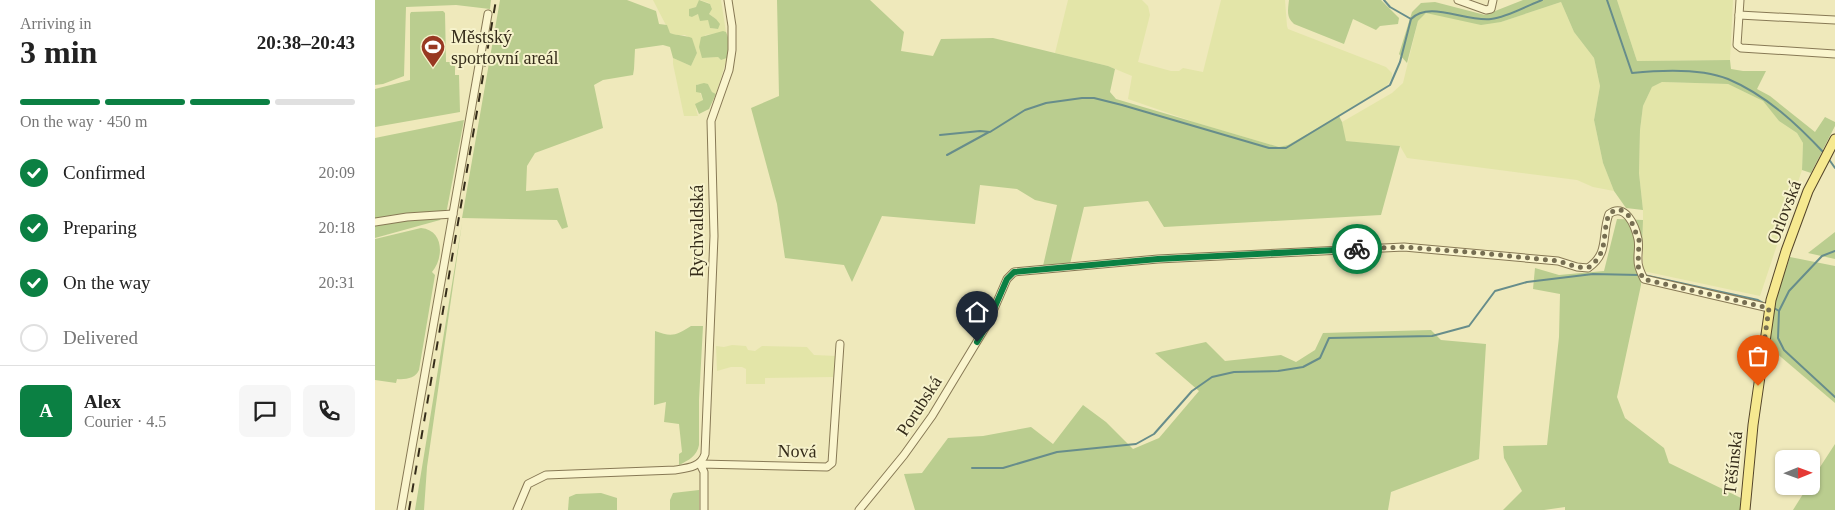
<!DOCTYPE html>
<meta charset="utf-8">
<style>
:root{--surface:#fff;--page:#f6f6f6;--text:#222;--muted:#767676;--line:#e0e0e0;--accent:#0b8043}
body{margin:0;font-family:"Times New Roman",serif;background:var(--page);color:var(--text);height:100vh;display:flex;flex-direction:column;font-size:19px;white-space:nowrap}
*{box-sizing:border-box;margin:0}
p{font-size:16px;color:var(--muted)}
.icon{flex:none;width:28px;height:28px;fill:none;stroke:currentColor;stroke-width:2;stroke-linecap:round;stroke-linejoin:round}
.map{position:relative;flex:1;overflow:hidden}
.drawer{display:flex;flex-direction:column;background:var(--surface);width:375px}
.drawer>*{flex:none}
.needle{width:32px;rotate:89deg}
.fabs{position:absolute;left:1400px;top:450px;display:grid;gap:10px}
.fabs a{display:grid;place-items:center;width:45px;height:45px;border-radius:8px;background:var(--surface);box-shadow:0 1px 4px #0004;font-size:25px}
.pin{position:absolute;display:grid;place-items:center;width:42px;height:42px;color:#fff;margin:-51px -21px;border-radius:50% 50% 50% 0;rotate:-45deg;box-shadow:0 0 5px #0007}
.pin .icon{rotate:45deg}
.courier{position:absolute;display:grid;place-items:center;width:50px;height:50px;margin:-25px;border:4px solid #0b8043;border-radius:50%;background:#fff;color:#222;box-shadow:0 1px 6px #0007}
.headline em{font-style:normal;font-weight:800}
.headline div{display:flex;flex-direction:column-reverse}
.headline{display:flex;align-items:center;justify-content:space-between;height:85px;padding:0 20px}
h1{font-size:32px;font-weight:800;line-height:38px}
.bar{display:grid;grid-template-columns:repeat(4,1fr);gap:8px 5px;align-content:center;height:60px;padding:0 20px}
.bar i{height:6px;border-radius:4px;background:var(--line)}
.bar .on{background:var(--accent)}
.bar p{grid-column:span 4}
.line{display:flex;align-items:center;gap:12px;padding:0 20px;border-top:1px solid var(--line)}
.line div{flex:1}
.round{display:grid;place-items:center;flex:none;width:52px;height:52px;border-radius:8px;background:var(--page)}
ol{padding:0 20px;list-style:none}
li{display:flex;align-items:center;gap:15px;height:55px}
li p{margin-inline-start:auto}
li .icon{padding:5px;border-radius:50%;background:var(--accent);color:#fff;stroke-width:4}
li:last-child{color:var(--muted)}
li i{width:28px;height:28px;border:2px solid var(--line);border-radius:50%}
main{display:flex;flex:1;min-height:0}
.map>svg:first-child{display:block}
.farmland{fill:#e3e5a8;fill-rule:evenodd}
.green{fill:#bacd8f}
.lines{fill:none;stroke-linecap:round;stroke-linejoin:round}
.stream{stroke:#678d8b;stroke-width:2}
.minor-casing{stroke:#877955;stroke-width:9}
.major-casing{stroke:#54452a;stroke-width:11}
.minor{stroke:#faf5ce;stroke-width:7}
.major{stroke:#f6e990;stroke-width:9}
.rail{stroke:#352c1a;stroke-width:2;stroke-dasharray:9 9;stroke-linecap:butt}
.done{stroke:#766e52;stroke-width:5;stroke-dasharray:0 9}
.route{stroke:#0b8043;stroke-width:6}
.labels{text-anchor:middle;stroke-width:4;stroke-linejoin:round;paint-order:stroke}
.poi-label{font-size:18px;fill:#352c1a;stroke:#f6f2cb;text-anchor:start}
.street-label{font-size:18px;fill:#352c1a;stroke:#f6f2cb}
</style>
<main>
<section class="drawer">
<div class="headline"><div><h1>3 min</h1><p>Arriving in</p></div><em>20:38–20:43</em></div>
<div class="bar"><i class="on"></i><i class="on"></i><i class="on"></i><i></i><p>On the way · 450 m</p></div>
<ol>
<li><svg class="icon" aria-label="check" viewBox="0 0 24 24"><path d="M5 12l5 5 9-10"/></svg>Confirmed<p>20:09</p></li>
<li><svg class="icon" aria-label="check" viewBox="0 0 24 24"><path d="M5 12l5 5 9-10"/></svg>Preparing<p>20:18</p></li>
<li><svg class="icon" aria-label="check" viewBox="0 0 24 24"><path d="M5 12l5 5 9-10"/></svg>On the way<p>20:31</p></li>
<li><i></i>Delivered</li>
</ol>
<div class="line" style="height:90px"><b class="round" style="background:var(--accent);color:#fff">A</b><div><b>Alex</b><p>Courier · 4.5</p></div><a class="round"><svg class="icon" aria-label="chat" viewBox="0 0 24 24"><path d="M4 5h16v11H9l-5 4z"/></svg></a><a class="round"><svg class="icon" aria-label="phone" viewBox="0 0 24 24"><path d="M5 4h4l2 5-3 2q2 4 5 5l2-3 5 2v4C11 20 4 13 5 4z"/></svg></a></div>
</section>
<div class="map">
<svg width="1460" height="510" viewBox="0 0 1460 510">
<rect width="100%" height="100%" fill="#efe9bb"/>
<g class="farmland">
<path d="M278 0H346L351 32 330 35 327 58 343 57 346 60 352 58 341 94 337 92 333 84H322L328 101 321 109 323 116H309L298 64V58L316 66 322 53 317 39 310 35H300L295 33ZM325 0 334 3 337 8 334 14 341 19 342 29 335 28 333 19 323 14 317 17 314 9 321 7Z"/>
<polygon points="693,0 767,0 773,6 775,15 763,62 796,71 804,71 808,68 828,72 846,0 910,0 912,26 913,29 1011,67 1017,73 1017,78 1011,87 964,116 913,145 904,147 819,122 753,99 757,76 733,66 680,53"/>
<polygon points="1242,0 1358,0 1355,60 1262,61"/>
<polygon points="1186,2 1199,32 1219,58 1225,86 1219,120 1228,163 1239,191 1218,187 1202,180 1032,158 1025,146 970,141 967,122 1017,93 1028,83 1043,21 1051,13 1126,22"/>
<polygon points="1287,82 1353,84 1388,101 1404,121 1422,133 1428,143 1427,170 1385,296 1268,271 1268,210 1264,173 1265,130 1268,106 1277,87"/>
<polygon points="357,345 371,346 373,350 380,351 387,346 432,347 439,355 461,356 458,377 390,378 390,384 371,384 371,369 367,367 356,367 342,371 341,346 349,347"/>
</g>
<g class="green">
<polygon points="0,0 116,0 115,9 81,5 31,7 29,76 8,84 0,85"/>
<path d="M125 0H252L281 11 284 24 292 25 295 33C303 36 310 35 317 38L322 53 316 66 298 58 295 47 288 45 260 49 259 69 258 75 228 80 219 85 228 128 160 153 152 166 151 191 183 188 193 227 187 229 182 220 87 218Z"/>
<polygon points="324,0 335,4 337,9 334,14 341,19 345,24 343,29 335,28 333,20 325,21 323,14 317,17 314,16 314,9 321,7"/>
<polygon points="402,0 495,0 529,32 526,51 558,56 566,39 618,38 733,66 740,69 735,92 741,99 904,147 913,145 964,116 967,122 971,141 1025,146 1006,215 789,227 773,201 709,207 695,264 668,266 682,205 660,200 642,189 605,185 600,224 507,216 477,282 469,265 410,258 402,204 376,108 404,96"/>
<path d="M914 0H1006L1024 18 1023 24 1005 26 1001 30 978 19 969 44 919 24C911 17 913 10 914 0Z"/>
<polygon points="1148,0 1242,0 1262,61 1355,60 1356,69 1368,71 1391,71 1382,89 1395,96 1440,132 1450,117 1460,122 1460,126 1436,173 1427,170 1428,143 1422,133 1404,121 1388,101 1353,84 1287,82 1277,87 1268,106 1265,130 1264,173 1268,210 1251,208 1239,191 1228,163 1219,120 1225,86 1219,58 1199,32 1186,2 1126,22 1106,25 1051,13 1043,21 1032,63 1024,54 1037,12 1046,3 1060,2 1110,15"/>
<polygon points="68,11 70,13 71,62 80,62 80,75 84,75 85,112 0,127 0,89 35,80 35,14 36,12"/>
<path d="M348 31 351 32C355 41 355 49 352 58L346 60 343 57 327 58 324 47 326 37Z"/>
<polygon points="329,83 333,84 337,92 341,94 334,109 324,114 320,104 328,100 326,93 321,92 321,85"/>
<polygon points="89,120 72,209 65,220 0,238 0,138"/>
<polygon points="1242,219 1268,220 1266,285 1242,397 1250,418 1289,448 1294,463 1366,498 1365,510 1190,510 1190,507 1169,510 1128,510 1147,491 1129,458 1128,446 1172,445 1184,337 1185,294 1158,289 1160,268 1184,275 1229,271"/>
<polygon points="87,223 52,467 49,510 40,510"/>
<path d="M46 228C69 230 69 258 57 272L60 275 59 281 44 370C41 378 30 380 22 379L21 383 0 380V239Z"/>
<polygon points="1460,232 1460,259 1433,253"/>
<polygon points="1415,257 1460,266 1460,403 1393,346 1402,295"/>
<path d="M316 326H328L324 400V445C322 456 314 460 304 465V454L307 452 304 424 289 422 291 402 279 405 280 331C296 337 301 336 316 326Z"/>
<polygon points="1056,330 1066,340 1111,344 1104,459 1016,492 1013,510 540,510 529,474 547,473 573,438 608,436 656,427 678,444 708,405 731,422 758,449 784,438 824,391 780,353 831,342 850,361 906,355 921,362 940,350 948,333"/>
<polygon points="1460,444 1460,510 1418,510 1433,486 1436,486 1436,481"/>
<polygon points="324,490 324,510 295,510 295,500 298,493"/>
<polygon points="226,493 242,498 242,510 193,510 194,497 201,494"/>
</g>
<g class="lines">
<g class="stream">
<path d="M1009 0 1015 7 1036 19C1054 0 1090 22 1116 19 1133 17 1151 6 1167 0"/>
<path d="M1232 0 1257 73C1286 70 1326 68 1353 79 1391 95 1422 124 1450 154"/>
<polyline points="565,135 605,131 615,132 650,110 671,103 707,98 719,98 747,105 894,148 911,148 1015,85 1025,62 1036,19"/>
<polyline points="572,155 614,132"/>
<polyline points="1453,158 1460,168"/>
<polyline points="1460,251 1447,256 1414,291 1404,311 1403,338 1409,350 1460,397"/>
<polyline points="1269,275 1383,300 1392,305"/>
<polyline points="1399,308 1404,311"/>
<polyline points="597,468 628,468 682,452 761,444 779,434 817,391 837,377 859,372 903,371 928,367 945,358 954,338 1057,336 1094,326 1120,291 1152,282 1218,274 1264,275"/>
</g>
<defs>
<g id="minor">
<polyline points="1083,0 1111,10 1116,9 1118,0"/>
<polyline points="1365,0 1362,45 1366,48 1460,54"/>
<polyline points="1364,15 1460,20"/>
<polyline points="0,222 32,217 78,214"/>
<polyline points="26,510 113,14"/>
<path d="M142 510 153 484 171 475 300 470C313 468 326 467 330 454L339 236 336 121 354 70 357 50V26L353 0"/>
<polyline points="329,510 329,472 325,464 452,467 457,463 465,344"/>
<path d="M484 510 529 455 557 416 612 325 632 279 639 272 783 259 1029 247 1183 261 1202 267 1213 268C1235 253 1226 235 1234 214 1250 202 1260 225 1263 239 1265 248 1261 259 1264 267 1265 271 1267 275 1269 279L1394 308"/>
</g>
<polyline id="major" points="1370,510 1378,425 1396,300 1411,251 1433,191 1460,139"/>
</defs>
<use href="#minor" class="minor-casing"/>
<use href="#major" class="major-casing"/>
<use href="#minor" class="minor"/>
<use href="#major" class="major"/>
<polyline class="rail" points="34,510 121,0"/>
</g>
<g class="lines">
<path class="done" d="M982 249 1029 247 1105 253 1183 261 1202 267 1213 268C1235 252 1226 235 1234 214L1240 210H1246L1254 216 1264 240 1263 266 1268 279 1394 308 1383 386"/>
<polyline class="route" points="602,342 612,325 632,279 639,272 783,259 982,249"/>
</g>
<defs>
<symbol id="stadium-pin" viewBox="-11 -11 22 30"><path d="M0 17L-7.5 6A9.5 9.5 0 1 1 7.5 6Z" fill="#983822" stroke="#f6f2cb"/><path d="M0-5a6.5 5 0 1 0 0 10a6.5 5 0 1 0 0-10ZM-3.5-1.8h7v3.6h-7Z" fill="#fff"/></symbol>
</defs>
<g fill-rule="evenodd">
<use href="#stadium-pin" x="44" y="33" width="28" height="38"/>
</g>
<g class="labels">
<g class="poi-label">
<text x="76" y="43">Městský<tspan x="76" dy="21">sportovní areál</tspan></text>
</g>
<g class="street-label">
<text transform="translate(1409 212) rotate(-69)" y="6">Orlovská</text>
<text transform="translate(322 231) rotate(-90)" y="6">Rychvaldská</text>
<text transform="translate(544 406) rotate(-57)" y="6">Porubská</text>
<text transform="translate(422 451) rotate(1)" y="6">Nová</text>
<text transform="translate(1358 463) rotate(-84)" y="6">Těšínská</text>
</g>
</g>
</svg>
<div class="fabs">
<a><svg class="needle" viewBox="-14 -14 28 28"><path d="M0-13l5 13h-10z" fill="#e53935"/><path d="M0 13l5-13h-10z" fill="#767676"/></svg></a>
</div>
<div class="pin" style="left:1383px;top:386px;background:#ea580c"><svg class="icon" aria-label="bag" viewBox="0 0 24 24"><path d="M5 8h14l-1 12H6zM9 8a3 3 0 0 1 6 0"/></svg></div>
<div class="pin" style="left:602px;top:342px;background:#1f2937"><svg class="icon" aria-label="home" viewBox="0 0 24 24"><path d="M3 11l9-7 9 7M6 9v11h12V9"/></svg></div>
<div class="courier" style="left:982px;top:249px"><svg class="icon" aria-label="bike" viewBox="0 0 24 24"><circle cx="6" cy="16" r="4"/><circle cx="18" cy="16" r="4"/><path d="M6 16l4-8h5l3 8M10 8l3 8H6M13 5h3"/></svg></div>
</div>
</main>
